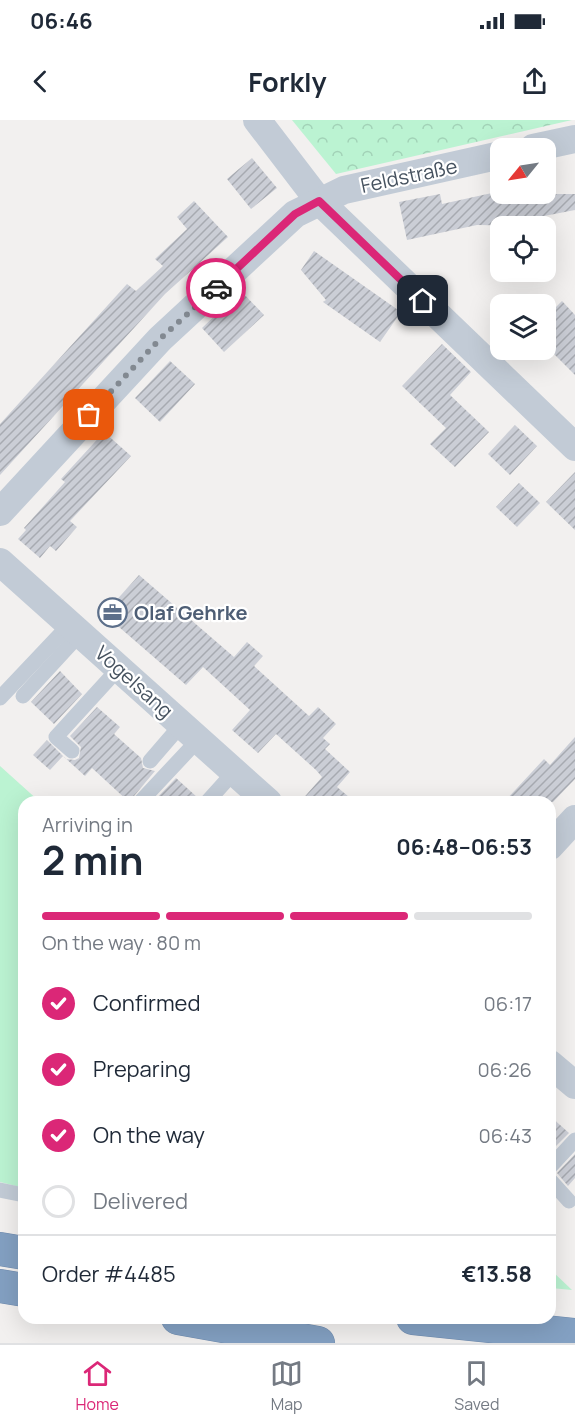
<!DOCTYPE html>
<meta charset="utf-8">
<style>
:root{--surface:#fff;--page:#f6f6f7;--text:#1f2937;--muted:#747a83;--line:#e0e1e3;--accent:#db2777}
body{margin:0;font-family:Manrope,sans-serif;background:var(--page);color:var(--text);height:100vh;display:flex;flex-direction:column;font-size:22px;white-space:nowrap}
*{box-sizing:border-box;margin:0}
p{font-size:20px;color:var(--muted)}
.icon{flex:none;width:33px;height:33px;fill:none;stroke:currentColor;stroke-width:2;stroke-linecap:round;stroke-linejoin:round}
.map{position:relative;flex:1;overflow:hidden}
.drawer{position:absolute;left:18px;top:676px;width:538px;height:528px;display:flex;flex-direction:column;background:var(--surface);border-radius:18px;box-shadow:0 6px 24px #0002}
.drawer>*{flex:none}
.needle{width:39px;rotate:240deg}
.buttons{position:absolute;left:490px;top:18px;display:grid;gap:12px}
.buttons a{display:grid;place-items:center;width:66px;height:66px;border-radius:12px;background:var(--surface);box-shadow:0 6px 24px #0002;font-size:30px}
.pin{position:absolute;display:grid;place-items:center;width:51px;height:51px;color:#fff;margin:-26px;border-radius:12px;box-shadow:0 3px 9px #0006}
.courier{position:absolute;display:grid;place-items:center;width:60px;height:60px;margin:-30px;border:4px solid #db2777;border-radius:50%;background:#fff;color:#222;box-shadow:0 2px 8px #0007}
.overview em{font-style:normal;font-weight:700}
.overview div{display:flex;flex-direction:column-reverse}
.overview{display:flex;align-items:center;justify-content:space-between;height:102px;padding:0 24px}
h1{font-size:39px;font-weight:700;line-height:45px}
.bar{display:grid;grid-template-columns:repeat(4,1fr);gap:9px 6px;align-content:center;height:72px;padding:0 24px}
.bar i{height:8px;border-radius:4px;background:var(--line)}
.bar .active{background:var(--accent)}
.bar p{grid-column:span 4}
.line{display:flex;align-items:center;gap:15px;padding:0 24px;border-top:2px solid var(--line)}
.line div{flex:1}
ol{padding:0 24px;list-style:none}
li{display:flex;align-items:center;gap:18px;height:66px}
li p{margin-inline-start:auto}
li .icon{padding:6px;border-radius:50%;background:var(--accent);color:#fff;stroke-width:4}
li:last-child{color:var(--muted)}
li i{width:33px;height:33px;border:3px solid var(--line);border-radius:50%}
.status{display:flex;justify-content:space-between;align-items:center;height:42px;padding:0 30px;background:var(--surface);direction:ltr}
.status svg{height:16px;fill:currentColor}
header{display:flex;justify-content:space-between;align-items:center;height:78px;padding:0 24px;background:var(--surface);font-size:27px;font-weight:700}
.dock{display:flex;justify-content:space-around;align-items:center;height:84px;border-top:2px solid var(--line);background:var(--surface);font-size:16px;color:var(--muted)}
.dock a{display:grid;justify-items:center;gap:3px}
.dock .active{color:var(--accent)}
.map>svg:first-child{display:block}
.grass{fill:#bbf3d2}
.park{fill:url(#park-crowns)}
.building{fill:url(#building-hatch)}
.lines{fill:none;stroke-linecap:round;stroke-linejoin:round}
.motorway-casing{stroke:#6f8bae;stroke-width:34}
.service{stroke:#c2cbd6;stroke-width:15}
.minor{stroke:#c2cbd6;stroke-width:28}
.motorway{stroke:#83a0c2;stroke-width:33}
.done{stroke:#828991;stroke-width:6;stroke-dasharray:0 10.8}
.route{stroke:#db2777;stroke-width:8}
.labels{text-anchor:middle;stroke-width:4.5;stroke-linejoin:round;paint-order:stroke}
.street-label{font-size:20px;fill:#46525f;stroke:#fff}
.service-label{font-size:20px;font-weight:bold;fill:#4e5e75;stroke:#fff;text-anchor:start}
</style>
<div class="status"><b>06:46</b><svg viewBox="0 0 49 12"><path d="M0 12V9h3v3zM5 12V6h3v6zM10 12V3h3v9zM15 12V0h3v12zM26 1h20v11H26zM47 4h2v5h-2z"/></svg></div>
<header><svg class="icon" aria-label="back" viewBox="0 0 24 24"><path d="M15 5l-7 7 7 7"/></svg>Forkly<svg class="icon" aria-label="share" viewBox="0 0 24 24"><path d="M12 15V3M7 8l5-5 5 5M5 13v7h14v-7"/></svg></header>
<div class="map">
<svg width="575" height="1223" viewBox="0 0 575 1223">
<defs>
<pattern id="park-crowns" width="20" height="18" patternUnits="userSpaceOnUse" patternTransform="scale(1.5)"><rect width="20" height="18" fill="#bbf3d2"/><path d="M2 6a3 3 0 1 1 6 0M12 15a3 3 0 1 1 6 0" fill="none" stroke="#a2d2b7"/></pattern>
<pattern id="building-hatch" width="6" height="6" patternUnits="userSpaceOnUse" patternTransform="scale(1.5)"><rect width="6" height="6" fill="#cbced6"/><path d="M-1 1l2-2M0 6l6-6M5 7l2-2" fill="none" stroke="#a7aab1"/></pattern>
</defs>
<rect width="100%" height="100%" fill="#f2f0ef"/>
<g class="grass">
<polygon points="0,646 40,682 24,682 24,1068 0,1062"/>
<polygon points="551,1150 572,1170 551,1168"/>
</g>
<polygon class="park" points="292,0 572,0 336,54"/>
<g class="building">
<polygon points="252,38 277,68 251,89 227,59"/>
<polygon points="501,71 501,74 575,74 575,90 539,97 541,106 477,105 407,120 399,82 440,74 442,84"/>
<polygon points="194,81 228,117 165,174 0,355 0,304 127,164 136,171 163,146 155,139 187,109 177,97"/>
<polygon points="314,131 401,192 380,222 323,182 326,180 301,150"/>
<polygon points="241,171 264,195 224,232 202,208"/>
<polygon points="562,181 575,195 575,255 546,226 546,197"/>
<polygon points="442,224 471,252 450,275 489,312 455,347 430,324 446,308 402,266"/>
<polygon points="170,241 195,264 160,302 135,278"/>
<polygon points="515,305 537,326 510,355 488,334"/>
<polygon points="104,312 131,336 70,401 77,407 56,431 50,426 40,438 18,419 26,410 24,408 65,362 61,359"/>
<polygon points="575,352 575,410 546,382"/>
<polygon points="519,363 540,383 517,407 496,387"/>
<polygon points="139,455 234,537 247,522 263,536 254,546 309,596 318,587 336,604 323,618 330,624 325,629 350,652 337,667 355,682 300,682 322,657 316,650 276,614 258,633 232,610 250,590 203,547 186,565 104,494"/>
<polygon points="60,551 82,574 54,604 31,582"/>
<polygon points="97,587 120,607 114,614 141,638 143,648 155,651 129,682 92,648 85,656 63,636 50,650 33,635 47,620 66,639 75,640 79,638 81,627 70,616"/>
<polygon points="575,617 575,659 553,682 504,682 544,639 550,645"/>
<polygon points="176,658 198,678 198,682 153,682"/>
<polygon points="550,996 569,1013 550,1032"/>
<polygon points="575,1034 575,1058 568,1066 557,1053"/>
</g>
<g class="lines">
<defs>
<g id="motorway">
<polyline points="0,1129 24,1133"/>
<polyline points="0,1166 24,1170"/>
<polyline points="178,1198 318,1223"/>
<polyline points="413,1198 575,1215"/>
</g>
</defs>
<use href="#motorway" class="motorway-casing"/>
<g class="service">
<polyline points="23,576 80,514"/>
<polyline points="0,578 70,504"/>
<polyline points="72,631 56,617 119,548"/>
<polyline points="150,641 181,605"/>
<polyline points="140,682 198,620"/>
<polyline points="207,682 234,652"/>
<polyline points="550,1047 575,1020"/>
<polyline points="550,1060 569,1081"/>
<polyline points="0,1070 24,1075"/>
</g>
<g class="minor">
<polyline points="257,0 319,81 575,327"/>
<polyline points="533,28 575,19"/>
<polyline points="0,392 160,219 295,94 344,70 501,35"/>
<polyline points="0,442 268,682"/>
<polyline points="550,726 575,699"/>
<polyline points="550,944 575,965"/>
</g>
<use href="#motorway" class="motorway"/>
</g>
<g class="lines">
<polyline class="done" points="89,295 160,219 216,168"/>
<polyline class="route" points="216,168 295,94 319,81 423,181"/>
</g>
<defs>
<symbol id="office-ring" viewBox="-11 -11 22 22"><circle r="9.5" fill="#fff" stroke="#5c6f8a" stroke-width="1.5"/><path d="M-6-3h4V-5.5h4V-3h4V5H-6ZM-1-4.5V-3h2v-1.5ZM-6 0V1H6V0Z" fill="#5c6f8a"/></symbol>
</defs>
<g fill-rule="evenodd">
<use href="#office-ring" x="96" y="476" width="33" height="33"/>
</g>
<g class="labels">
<g class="street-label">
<text transform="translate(409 56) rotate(-12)" y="7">Feldstraße</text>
<text transform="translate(134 562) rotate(42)" y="7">Vogelsang</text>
</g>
<g class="service-label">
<text x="134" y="500">Olaf Gehrke</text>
</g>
</g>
</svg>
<div class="buttons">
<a><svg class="needle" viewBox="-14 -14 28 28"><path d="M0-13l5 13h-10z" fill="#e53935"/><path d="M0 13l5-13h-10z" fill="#747a83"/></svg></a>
<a><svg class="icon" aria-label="locate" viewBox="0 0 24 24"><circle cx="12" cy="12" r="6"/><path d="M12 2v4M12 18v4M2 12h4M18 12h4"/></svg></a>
<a><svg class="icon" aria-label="layers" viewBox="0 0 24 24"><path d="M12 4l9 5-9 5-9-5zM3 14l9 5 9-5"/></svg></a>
</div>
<div class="pin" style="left:89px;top:295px;background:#ea580c"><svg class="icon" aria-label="bag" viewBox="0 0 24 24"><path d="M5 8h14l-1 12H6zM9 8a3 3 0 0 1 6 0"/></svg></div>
<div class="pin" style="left:423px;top:181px;background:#1f2937"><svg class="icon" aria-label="home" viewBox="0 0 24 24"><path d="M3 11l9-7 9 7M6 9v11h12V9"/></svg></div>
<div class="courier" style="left:216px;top:168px"><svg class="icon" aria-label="car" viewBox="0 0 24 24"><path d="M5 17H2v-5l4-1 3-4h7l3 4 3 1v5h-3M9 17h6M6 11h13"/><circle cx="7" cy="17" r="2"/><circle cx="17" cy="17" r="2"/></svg></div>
<section class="drawer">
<div class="overview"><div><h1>2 min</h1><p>Arriving in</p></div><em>06:48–06:53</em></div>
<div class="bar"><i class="active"></i><i class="active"></i><i class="active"></i><i></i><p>On the way · 80 m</p></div>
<ol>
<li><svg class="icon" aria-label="check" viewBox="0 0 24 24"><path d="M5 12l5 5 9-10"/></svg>Confirmed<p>06:17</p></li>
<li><svg class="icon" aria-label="check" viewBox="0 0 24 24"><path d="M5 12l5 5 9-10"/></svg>Preparing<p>06:26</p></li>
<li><svg class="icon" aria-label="check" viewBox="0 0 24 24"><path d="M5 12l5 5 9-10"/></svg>On the way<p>06:43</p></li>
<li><i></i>Delivered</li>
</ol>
<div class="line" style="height:78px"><div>Order #4485</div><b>€13.58</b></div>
</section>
</div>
<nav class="dock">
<a class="active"><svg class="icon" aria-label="home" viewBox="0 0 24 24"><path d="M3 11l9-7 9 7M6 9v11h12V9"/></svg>Home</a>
<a><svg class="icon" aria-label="map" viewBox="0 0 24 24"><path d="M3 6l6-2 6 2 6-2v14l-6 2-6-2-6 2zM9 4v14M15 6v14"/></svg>Map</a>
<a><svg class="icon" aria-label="saved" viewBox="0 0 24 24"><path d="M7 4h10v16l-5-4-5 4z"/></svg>Saved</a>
</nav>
